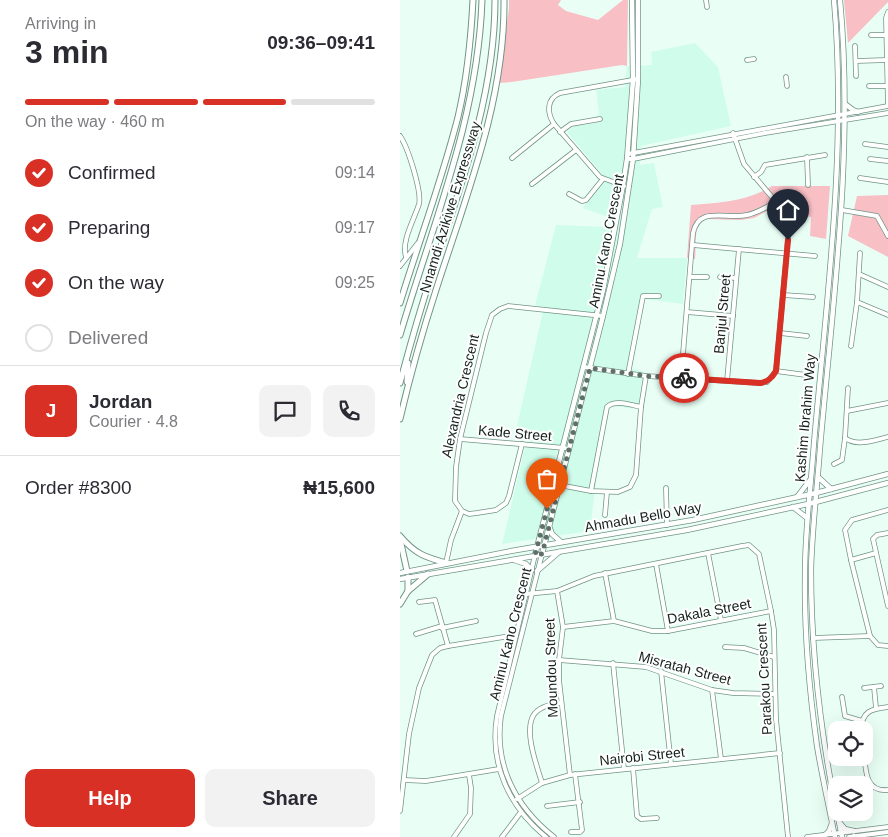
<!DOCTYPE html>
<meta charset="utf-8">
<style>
:root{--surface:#fff;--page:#f2f2f3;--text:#2b2b33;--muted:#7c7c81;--line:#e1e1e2;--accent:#d93025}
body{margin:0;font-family:Helvetica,sans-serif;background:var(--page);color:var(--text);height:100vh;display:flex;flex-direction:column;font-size:19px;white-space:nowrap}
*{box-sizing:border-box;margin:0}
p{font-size:16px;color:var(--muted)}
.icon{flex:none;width:28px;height:28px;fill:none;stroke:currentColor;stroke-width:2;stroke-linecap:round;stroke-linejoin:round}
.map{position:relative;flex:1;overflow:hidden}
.side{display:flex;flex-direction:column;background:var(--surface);width:400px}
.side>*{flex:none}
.tools{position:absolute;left:428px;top:721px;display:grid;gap:10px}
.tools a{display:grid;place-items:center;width:45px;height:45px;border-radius:10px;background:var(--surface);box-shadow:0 5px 20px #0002;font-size:25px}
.pin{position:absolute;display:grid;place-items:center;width:42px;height:42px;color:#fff;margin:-51px -21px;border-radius:50% 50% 50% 0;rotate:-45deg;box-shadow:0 0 5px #0007}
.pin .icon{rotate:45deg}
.courier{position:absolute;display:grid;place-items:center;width:50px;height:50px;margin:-25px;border:4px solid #d93025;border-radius:50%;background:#fff;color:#222;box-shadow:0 1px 6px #0007}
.summary em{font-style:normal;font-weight:700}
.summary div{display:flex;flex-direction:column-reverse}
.summary{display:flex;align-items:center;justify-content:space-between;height:85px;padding:0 25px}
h1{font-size:32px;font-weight:700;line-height:38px}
.bar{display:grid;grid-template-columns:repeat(4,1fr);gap:8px 5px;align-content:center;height:60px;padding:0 25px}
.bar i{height:6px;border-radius:4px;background:var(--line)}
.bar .current{background:var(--accent)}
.bar p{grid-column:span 4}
.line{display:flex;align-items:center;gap:12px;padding:0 25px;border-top:1px solid var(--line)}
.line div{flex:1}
.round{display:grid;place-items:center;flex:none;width:52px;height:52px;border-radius:10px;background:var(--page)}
ol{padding:0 25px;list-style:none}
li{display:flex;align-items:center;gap:15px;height:55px}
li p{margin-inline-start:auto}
li .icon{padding:5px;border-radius:50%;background:var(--accent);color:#fff;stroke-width:4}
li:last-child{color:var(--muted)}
li i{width:28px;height:28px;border:2px solid var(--line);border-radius:50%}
.primary-button{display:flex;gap:10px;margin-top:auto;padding:10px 25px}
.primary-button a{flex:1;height:58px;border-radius:10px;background:var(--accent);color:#fff;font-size:20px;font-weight:700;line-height:58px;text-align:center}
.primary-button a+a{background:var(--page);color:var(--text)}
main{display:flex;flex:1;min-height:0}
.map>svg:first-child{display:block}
.built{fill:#d0fdeb}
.green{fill:#f8bfc5}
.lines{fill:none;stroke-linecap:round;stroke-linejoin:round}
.minor-casing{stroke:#729486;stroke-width:5.5}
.major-casing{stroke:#729486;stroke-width:6}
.highway-casing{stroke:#729486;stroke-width:7}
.minor{stroke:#fff;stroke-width:4}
.major{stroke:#fff;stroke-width:4.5}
.highway{stroke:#fff;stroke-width:5}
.done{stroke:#5f6f69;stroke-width:5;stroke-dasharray:0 9}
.route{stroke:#d93025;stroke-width:6}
.labels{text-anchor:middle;stroke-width:4;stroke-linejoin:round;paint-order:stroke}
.street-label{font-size:14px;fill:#15221d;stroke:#fff}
</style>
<main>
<section class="side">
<div class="summary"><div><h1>3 min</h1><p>Arriving in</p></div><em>09:36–09:41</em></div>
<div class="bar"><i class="current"></i><i class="current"></i><i class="current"></i><i></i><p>On the way · 460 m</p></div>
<ol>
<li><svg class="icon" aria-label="check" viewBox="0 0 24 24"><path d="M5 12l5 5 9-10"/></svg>Confirmed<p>09:14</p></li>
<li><svg class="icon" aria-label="check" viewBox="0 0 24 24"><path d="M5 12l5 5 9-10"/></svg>Preparing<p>09:17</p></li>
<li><svg class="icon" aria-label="check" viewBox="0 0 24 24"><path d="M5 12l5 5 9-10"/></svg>On the way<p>09:25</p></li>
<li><i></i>Delivered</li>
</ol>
<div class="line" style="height:90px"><b class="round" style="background:var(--accent);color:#fff">J</b><div><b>Jordan</b><p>Courier · 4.8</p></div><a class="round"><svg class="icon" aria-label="chat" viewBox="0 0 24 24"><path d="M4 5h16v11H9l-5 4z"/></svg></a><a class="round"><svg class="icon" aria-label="phone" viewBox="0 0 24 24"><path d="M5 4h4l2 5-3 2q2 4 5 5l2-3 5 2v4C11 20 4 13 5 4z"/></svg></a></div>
<div class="line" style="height:65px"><div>Order #8300</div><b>₦15,600</b></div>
<div class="primary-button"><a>Help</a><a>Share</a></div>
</section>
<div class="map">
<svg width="488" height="837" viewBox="0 0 488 837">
<rect width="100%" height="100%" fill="#e9fff6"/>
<polygon class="built" points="295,43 318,67 331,126 241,146 240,165 254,163 263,207 252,209 237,258 287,258 283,304 245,299 232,369 243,371 238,409 212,406 208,410 200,449 190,531 102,544 127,439 114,439 144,307 135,305 156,225 212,227 213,219 183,208 199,181 204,182 201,173 167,132 174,126 197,123 196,116 199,115 196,90 225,87 227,66 252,65 251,52"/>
<g class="green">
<polygon points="109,0 161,0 158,5 166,11 198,20 223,0 228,0 227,66 222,65 112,82 99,83 109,8"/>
<polygon points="444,0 488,0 488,2 448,43"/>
<path d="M372 186H430L426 239 410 236 411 217 371 209 354 218 341 220 305 219C292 228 297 245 295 259L287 258 291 205C319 203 348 201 372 186Z"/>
<polygon points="488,195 488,257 448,236 457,196"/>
</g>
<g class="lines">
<defs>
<g id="minor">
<polyline points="306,0 307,7"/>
<polyline points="471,35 486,35"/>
<polyline points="455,46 456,76"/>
<polyline points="347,60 354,59"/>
<polyline points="456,61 487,60"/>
<polyline points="386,77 387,86"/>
<polyline points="469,86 487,86"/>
<polyline points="488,106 486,18 488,12"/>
<polyline points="160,132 171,124 200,119"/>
<path d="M0 136C8 147 22 192 19 204 14 220 1 241 6 257"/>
<polyline points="465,144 488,147"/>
<polyline points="228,154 488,106"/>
<polyline points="407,157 408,185"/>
<polyline points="112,158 154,124"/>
<polyline points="227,159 233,159 365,133 488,113"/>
<polyline points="470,159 488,161"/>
<polyline points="354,177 361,172 365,165 425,155"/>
<polyline points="460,178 488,182"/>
<polyline points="132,184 176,150"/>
<path d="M224 186 200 177 154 124C147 113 146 99 160 93L238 79"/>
<polyline points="169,194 182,201 186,200 203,179"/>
<polyline points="442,210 477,216 488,236"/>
<polyline points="293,245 415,256"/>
<polyline points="0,266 18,243"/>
<polyline points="459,274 488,287"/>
<polyline points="290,277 307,277"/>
<polyline points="320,277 336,278"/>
<polyline points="383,295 413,297"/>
<polyline points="457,302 488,315"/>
<polyline points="287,312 333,316"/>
<polyline points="380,333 407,336"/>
<polyline points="451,346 457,302 460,253"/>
<polyline points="184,367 246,376 360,383 367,382 376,371 389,227 382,209 344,164 333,133"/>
<polyline points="376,371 406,375"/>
<polyline points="228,374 243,296 259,296"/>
<path d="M281 378 293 233C299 205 326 220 347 215 357 213 367 207 376 202"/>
<polyline points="327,381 339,249"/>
<path d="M448 388 445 438C457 447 475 440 488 437"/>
<polyline points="447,411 488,403"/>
<polyline points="60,439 165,448"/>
<polyline points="122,444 109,496 106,503 96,510 77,513 69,514 62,511 55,501 56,467 60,439 86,333 92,315 100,309 108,306 203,316"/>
<polyline points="434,464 442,460 445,438"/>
<polyline points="154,484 191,491 218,492 230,487 236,475 241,407 246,376"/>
<polyline points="266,488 267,525"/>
<path d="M191 491 207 407C215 399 231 405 241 407"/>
<polyline points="488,510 452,520 445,530 451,560 470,636 478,645 488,646"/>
<polyline points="205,515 207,492"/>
<polyline points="488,533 477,535 473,539 488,606"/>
<polyline points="308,553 321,620"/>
<path d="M142 554 101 716C94 766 116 807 154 837"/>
<path d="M135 555 97 716C89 764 109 807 146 837"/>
<polyline points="451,560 476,553"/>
<polyline points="46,563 51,540 62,511"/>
<polyline points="256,564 268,631"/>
<polyline points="205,573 214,621"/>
<polyline points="157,591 163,627 159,660 159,680 170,775"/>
<polyline points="126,594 157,591 194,576 342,546 349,545 359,554 371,611 374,630 376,719 388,837"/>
<polyline points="19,602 35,600 48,646"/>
<polyline points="163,627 214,621 252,631 268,631 371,611"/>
<polyline points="42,628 76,621"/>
<polyline points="16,634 42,626"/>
<polyline points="413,638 470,636"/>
<polyline points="325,647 344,648 374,657"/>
<polyline points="159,660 246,667 312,690 333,693 374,694"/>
<polyline points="213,663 224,769"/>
<polyline points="261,671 271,764"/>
<polyline points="474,687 476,708"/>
<polyline points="464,688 481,686"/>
<polyline points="312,690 321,759"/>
<polyline points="442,697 445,716 462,721"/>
<path d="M461 730C462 711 471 709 488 707"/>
<path d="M464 754C466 771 465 792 488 790"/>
<polyline points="233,768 237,816 241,819 257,818"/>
<polyline points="4,780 26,781 99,769"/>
<path d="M142 783C137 766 124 733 133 716 138 707 151 704 161 703"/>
<polyline points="117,799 142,783 170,775 380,753"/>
<polyline points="147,806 180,802"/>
<polyline points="0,811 9,734 19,688 32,655 40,648 48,646 116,635"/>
<polyline points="171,832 180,832 182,830 175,774"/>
<polyline points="54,837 70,814 71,788 69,775"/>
<polyline points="102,837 121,812"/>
<polyline points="407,837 488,827"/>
<polyline points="449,837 488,832"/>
</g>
<g id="major">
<path d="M434 0C447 148 427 296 414 443 411 486 405 529 405 573 404 631 409 689 417 746 422 776 429 807 435 837"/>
<polyline points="445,104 453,110 458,112"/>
<polyline points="418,477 431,489"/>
<polyline points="397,497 410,480"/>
<polyline points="393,507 407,518"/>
<polyline points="149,526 152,534 161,542"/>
<polyline points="142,554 203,316 220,244 233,159 238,79 238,0"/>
<polyline points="135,555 203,290 223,185 227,159 233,80 232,0"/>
<polyline points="114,560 126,564 132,570"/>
<polyline points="137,571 159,552"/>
<polyline points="0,573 111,551 293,520 416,493 488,474"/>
<polyline points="0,579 287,530 408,504 488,483"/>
<path d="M436 810C420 729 411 653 411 570 412 530 417 489 420 448 433 299 454 150 440 0"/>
<polyline points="437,812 442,837"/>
<polyline points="439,822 445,829 454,831"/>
<polyline points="425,835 429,831 432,823"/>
<polyline points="453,837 454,836"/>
</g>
<g id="highway">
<path d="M0 303C19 241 42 180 58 117 67 79 71 39 73 0"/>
<path d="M0 335C33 223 78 118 82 0"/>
<polyline points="7,382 8,363"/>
<path d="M0 383C10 345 21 307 33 270 62 183 95 93 95 0"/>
<path d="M0 419C10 376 22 333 36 290 66 196 105 101 104 0"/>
<path d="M0 536C15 554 25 557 46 563"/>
<polyline points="0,539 7,571"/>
<polyline points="8,591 8,577"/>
<polyline points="0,604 8,591 28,574"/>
</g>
</defs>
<use href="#minor" class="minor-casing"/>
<use href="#major" class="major-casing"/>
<use href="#highway" class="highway-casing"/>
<use href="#minor" class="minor"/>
<use href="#major" class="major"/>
<use href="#highway" class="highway"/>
</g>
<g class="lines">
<polyline class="done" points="147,509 135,555 142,554 190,368 246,376 284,378"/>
<path class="route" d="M284 378 360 383C368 382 372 378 376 371L388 240"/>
</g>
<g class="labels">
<g class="street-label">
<text transform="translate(50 207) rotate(-73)" y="5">Nnamdi Azikiwe Expressway</text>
<text transform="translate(206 241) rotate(-79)" y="5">Aminu Kano Crescent</text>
<text transform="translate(322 314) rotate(-85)" y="5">Banjul Street</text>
<text transform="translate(60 396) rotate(-77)" y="5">Alexandria Crescent</text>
<text transform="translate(405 418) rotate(-85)" y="5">Kashim Ibrahim Way</text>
<text transform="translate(115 433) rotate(5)" y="5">Kade Street</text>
<text transform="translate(243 517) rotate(-10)" y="5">Ahmadu Bello Way</text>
<text transform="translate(309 611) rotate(-11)" y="5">Dakala Street</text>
<text transform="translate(110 634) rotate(-76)" y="5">Aminu Kano Crescent</text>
<text transform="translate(151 668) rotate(-92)" y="5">Moundou Street</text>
<text transform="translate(285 668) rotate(15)" y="5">Misratah Street</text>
<text transform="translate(364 679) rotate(-93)" y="5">Parakou Crescent</text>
<text transform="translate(242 756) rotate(-6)" y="5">Nairobi Street</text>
</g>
</g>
</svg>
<div class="tools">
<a><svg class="icon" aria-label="locate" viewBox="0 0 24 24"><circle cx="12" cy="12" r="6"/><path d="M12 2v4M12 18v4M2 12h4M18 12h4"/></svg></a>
<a><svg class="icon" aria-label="layers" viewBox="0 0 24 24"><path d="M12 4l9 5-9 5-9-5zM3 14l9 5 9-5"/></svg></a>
</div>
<div class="pin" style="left:147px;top:509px;background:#ea580c"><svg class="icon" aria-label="bag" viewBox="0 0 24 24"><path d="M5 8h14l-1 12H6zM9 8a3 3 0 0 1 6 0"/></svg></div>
<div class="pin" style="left:388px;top:240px;background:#1f2937"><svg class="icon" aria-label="home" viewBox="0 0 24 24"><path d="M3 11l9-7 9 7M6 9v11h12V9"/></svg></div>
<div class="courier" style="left:284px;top:378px"><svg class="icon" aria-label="bike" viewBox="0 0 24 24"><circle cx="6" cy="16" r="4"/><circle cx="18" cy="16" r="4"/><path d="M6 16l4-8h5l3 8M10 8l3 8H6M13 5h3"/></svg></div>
</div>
</main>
